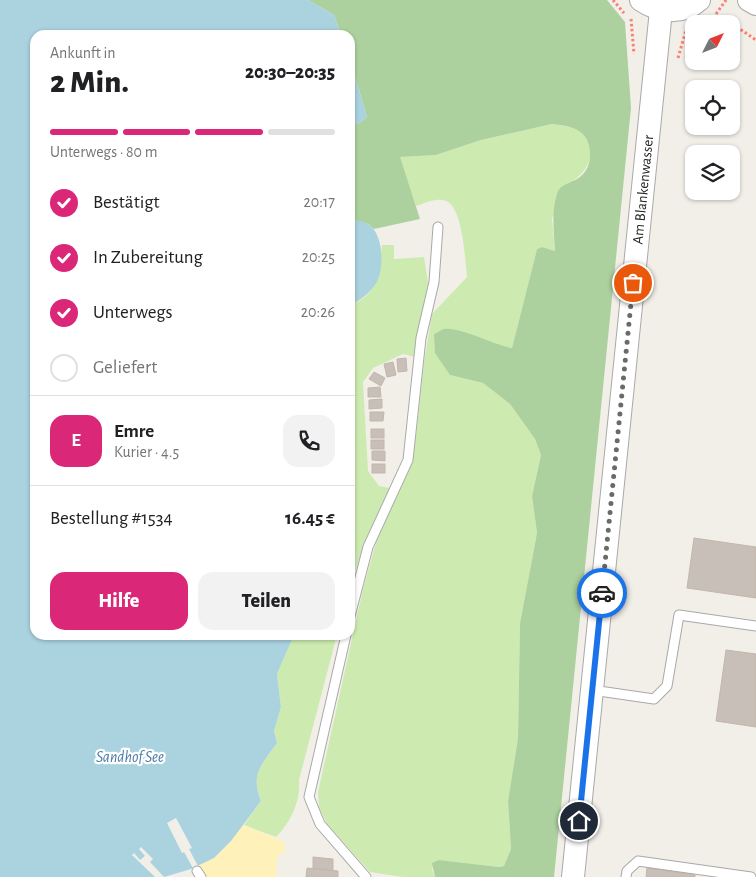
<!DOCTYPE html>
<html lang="de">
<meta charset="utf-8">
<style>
:root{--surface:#fff;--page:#f2f2f2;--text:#202124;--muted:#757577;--line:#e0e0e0;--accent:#db2777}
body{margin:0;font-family:"Alegreya Sans",sans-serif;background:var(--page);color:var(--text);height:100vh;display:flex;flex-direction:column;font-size:19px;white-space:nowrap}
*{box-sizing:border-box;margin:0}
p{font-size:16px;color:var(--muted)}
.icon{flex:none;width:28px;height:28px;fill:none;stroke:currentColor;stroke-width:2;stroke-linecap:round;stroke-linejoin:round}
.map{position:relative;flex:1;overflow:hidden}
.drawer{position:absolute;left:30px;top:30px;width:325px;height:610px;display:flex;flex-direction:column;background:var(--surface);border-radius:15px;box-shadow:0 1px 4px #0004}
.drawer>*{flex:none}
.needle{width:32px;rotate:48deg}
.fabs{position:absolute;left:685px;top:15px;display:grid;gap:10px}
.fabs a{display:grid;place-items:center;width:55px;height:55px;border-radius:10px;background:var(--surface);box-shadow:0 1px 4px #0004;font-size:25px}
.pin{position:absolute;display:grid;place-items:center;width:42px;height:42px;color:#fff;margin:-21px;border:2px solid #fff;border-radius:50%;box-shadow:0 1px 5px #0007}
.courier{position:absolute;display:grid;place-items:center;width:50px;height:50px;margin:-25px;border:4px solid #1a73e8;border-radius:50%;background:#fff;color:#222;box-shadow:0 1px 6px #0007}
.headline em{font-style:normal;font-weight:800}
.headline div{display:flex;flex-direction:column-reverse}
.headline{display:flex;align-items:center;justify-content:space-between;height:85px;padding:0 20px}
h1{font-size:32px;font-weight:800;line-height:38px}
.bar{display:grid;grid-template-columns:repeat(4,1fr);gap:8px 5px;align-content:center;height:60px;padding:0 20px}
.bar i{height:6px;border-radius:4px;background:var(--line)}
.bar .selected{background:var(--accent)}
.bar p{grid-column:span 4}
.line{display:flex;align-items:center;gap:12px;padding:0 20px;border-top:1px solid var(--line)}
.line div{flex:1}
.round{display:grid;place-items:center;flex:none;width:52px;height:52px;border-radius:15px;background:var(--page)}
ol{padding:0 20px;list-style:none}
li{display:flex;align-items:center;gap:15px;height:55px}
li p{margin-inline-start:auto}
li .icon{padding:5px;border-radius:50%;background:var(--accent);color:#fff;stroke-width:4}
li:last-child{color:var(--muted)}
li i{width:28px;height:28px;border:2px solid var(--line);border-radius:50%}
.cta{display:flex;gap:10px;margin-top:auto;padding:10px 20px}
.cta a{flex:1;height:58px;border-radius:15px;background:var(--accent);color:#fff;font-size:20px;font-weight:800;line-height:58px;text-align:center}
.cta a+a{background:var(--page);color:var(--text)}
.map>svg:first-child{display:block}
.grass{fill:#cdebb0}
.forest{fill:#add19e}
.sand{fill:#fff1ba}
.water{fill:#aad3df}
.pier{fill:#f2efe9}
.building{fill:#c7bfb8;stroke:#c4b6ab}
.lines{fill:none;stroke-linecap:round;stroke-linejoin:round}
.service-casing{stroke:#a9a9a9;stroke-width:11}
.tertiary-casing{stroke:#a9a9a9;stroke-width:24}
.path{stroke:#fa8072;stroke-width:3;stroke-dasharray:2.5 2.5;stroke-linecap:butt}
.service{stroke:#fff;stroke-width:9}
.tertiary{stroke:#fff;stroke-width:22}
.done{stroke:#6b6a68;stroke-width:5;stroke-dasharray:0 9}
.route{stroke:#1a73e8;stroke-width:6}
.labels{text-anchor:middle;stroke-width:4.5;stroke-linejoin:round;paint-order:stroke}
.street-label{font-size:15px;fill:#222;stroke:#fff}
.water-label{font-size:16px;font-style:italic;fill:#4a7aab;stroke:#fff}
</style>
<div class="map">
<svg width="756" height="877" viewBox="0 0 756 877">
<rect width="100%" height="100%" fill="#f2efe9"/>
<g class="grass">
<path d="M552 124C561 125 575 127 583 133 603 148 585 179 564 185L552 219 555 251 542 247 537 249 512 348 495 345 467 333 450 375 483 383 510 404 535 439 541 455 532 496 537 533 520 623 518 738 508 801 511 849 504 866 499 867 439 860 432 869 435 877H403L370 872 327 824 319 807 318 792 363 589 379 532 408 471 416 437 424 362 432 314 467 277C465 260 463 207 446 201 436 197 425 203 416 206L399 157 436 155 481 140Z"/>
<path d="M382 245H394V259L424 257 428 283 415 357 403 354 373 368 363 382 368 471 379 486 390 488 360 556 350 587V305C379 295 379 271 382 245Z"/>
<path d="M294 635H337L299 780C301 800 291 822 276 837L244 825 261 801C250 774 262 764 277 743L274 731 281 707 277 674Z"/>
</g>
<path class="forest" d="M308 0H607L625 22 631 108 554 877H435L432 863 439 860 499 867 504 866 511 849 508 801 518 738 520 623 537 533 532 496 541 455 535 439 510 404 483 383 450 375 435 353 434 334C437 333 441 330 444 329 459 326 494 345 512 348L537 249 542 247 555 251C554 231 551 213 557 194 560 183 574 183 581 176 587 171 590 163 590 156 591 131 574 126 552 124L481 140 436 155 400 157 420 219 374 229 368 224 350 219V120L358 124 367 117 350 59V35H341L334 15Z"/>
<polygon class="sand" points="244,825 285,842 284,854 278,854 276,877 205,877 202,869 200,870 198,866 214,858"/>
<g class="water">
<path d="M0 0H308L334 15 341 35H35V635H294L277 674 281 707 274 731 277 743C262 764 250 774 261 801L231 841 214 858 191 869 164 877H0Z"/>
<polygon points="350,59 367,117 358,124 350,120"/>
<path d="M350 219C356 221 364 221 369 225 383 234 384 265 378 279 375 289 359 302 350 305Z"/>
</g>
<g class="pier">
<polygon points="176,818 192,848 189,849 199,868 194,870 184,852 182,853 167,823"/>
<polygon points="141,847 153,859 150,862 164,877 155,877 132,855 134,853 140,860 145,856 139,849"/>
</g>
<g class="building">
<polygon points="406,358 407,371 398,372 397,359"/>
<polygon points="393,362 396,375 387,377 384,364"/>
<polygon points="374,372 385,378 381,386 369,379"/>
<polygon points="380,387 381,397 368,397 368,388"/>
<polygon points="382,399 382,408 369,409 369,400"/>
<polygon points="370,412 384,412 383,421 370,421"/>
<rect x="371" y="429" width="13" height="9"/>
<rect x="371" y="440" width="13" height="9"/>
<polygon points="372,451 385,451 385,461 372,460"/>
<rect x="372" y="464" width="13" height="9"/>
<polygon points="694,538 756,547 756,598 687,588"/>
<polygon points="726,650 756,654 756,727 716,721"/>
<polygon points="313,857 333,859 333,871 313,869"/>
<polygon points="307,868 338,871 338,877 306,877"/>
<polygon points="647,868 695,875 695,877 646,877"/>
</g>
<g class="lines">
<defs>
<g id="service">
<polyline points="350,616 368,547 408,460 421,338 434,282 438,227"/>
<polyline points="346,635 309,797 320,824 366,877"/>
<polyline points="592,690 654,699 667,686 679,615 756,626"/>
<polyline points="197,871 201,877"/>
<polyline points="626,877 627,871 638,861 751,877"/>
</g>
<g id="tertiary">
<path d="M641 0C659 12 682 15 699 0"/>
<polyline points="749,0 756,4"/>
<path id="s1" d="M573 877 661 10"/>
</g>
</defs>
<use href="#service" class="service-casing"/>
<use href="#tertiary" class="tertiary-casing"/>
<g class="path">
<polyline points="613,0 624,13"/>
<polyline points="716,14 726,0"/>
<polyline points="714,16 734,25 756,40"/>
<polyline points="631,19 634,54"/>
<polyline points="678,58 686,30"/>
</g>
<use href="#service" class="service"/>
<use href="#tertiary" class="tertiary"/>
</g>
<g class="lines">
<polyline class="done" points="602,593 633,283"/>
<polyline class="route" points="579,821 602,593"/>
</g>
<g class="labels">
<g class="street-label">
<text dy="5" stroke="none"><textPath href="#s1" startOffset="691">Am Blankenwasser</textPath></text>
</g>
<g class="water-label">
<text x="130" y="762">Sandhof See</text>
</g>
</g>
</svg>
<div class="fabs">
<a><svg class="needle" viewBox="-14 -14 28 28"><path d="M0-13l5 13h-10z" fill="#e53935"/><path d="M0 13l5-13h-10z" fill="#757577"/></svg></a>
<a><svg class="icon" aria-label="locate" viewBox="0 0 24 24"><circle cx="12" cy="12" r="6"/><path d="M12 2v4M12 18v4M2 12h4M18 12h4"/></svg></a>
<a><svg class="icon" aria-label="layers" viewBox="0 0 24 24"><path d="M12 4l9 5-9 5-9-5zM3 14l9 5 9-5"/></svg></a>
</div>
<div class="pin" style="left:633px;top:283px;background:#ea580c"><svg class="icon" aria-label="bag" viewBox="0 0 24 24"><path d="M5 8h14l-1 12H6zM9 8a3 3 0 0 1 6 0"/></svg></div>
<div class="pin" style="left:579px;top:821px;background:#1f2937"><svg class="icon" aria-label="home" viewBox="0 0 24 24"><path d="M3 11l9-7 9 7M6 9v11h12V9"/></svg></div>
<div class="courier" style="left:602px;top:593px"><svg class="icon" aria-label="car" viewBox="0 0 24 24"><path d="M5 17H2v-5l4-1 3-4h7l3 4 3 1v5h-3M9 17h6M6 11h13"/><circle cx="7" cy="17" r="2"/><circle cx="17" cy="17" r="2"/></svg></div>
<section class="drawer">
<div class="headline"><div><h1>2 Min.</h1><p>Ankunft in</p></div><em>20:30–20:35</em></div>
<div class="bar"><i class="selected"></i><i class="selected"></i><i class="selected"></i><i></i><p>Unterwegs · 80 m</p></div>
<ol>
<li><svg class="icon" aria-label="check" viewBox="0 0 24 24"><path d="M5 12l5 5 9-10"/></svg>Bestätigt<p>20:17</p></li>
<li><svg class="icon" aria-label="check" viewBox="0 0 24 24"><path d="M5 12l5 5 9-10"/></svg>In Zubereitung<p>20:25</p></li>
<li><svg class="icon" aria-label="check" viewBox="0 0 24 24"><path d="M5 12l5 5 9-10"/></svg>Unterwegs<p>20:26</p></li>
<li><i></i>Geliefert</li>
</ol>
<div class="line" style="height:90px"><b class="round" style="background:var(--accent);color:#fff">E</b><div><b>Emre</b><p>Kurier · 4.5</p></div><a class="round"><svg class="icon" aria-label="phone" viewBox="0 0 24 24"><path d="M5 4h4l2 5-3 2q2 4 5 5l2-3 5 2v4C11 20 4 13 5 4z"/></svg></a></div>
<div class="line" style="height:65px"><div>Bestellung #1534</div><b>16.45 €</b></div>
<div class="cta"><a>Hilfe</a><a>Teilen</a></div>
</section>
</div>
